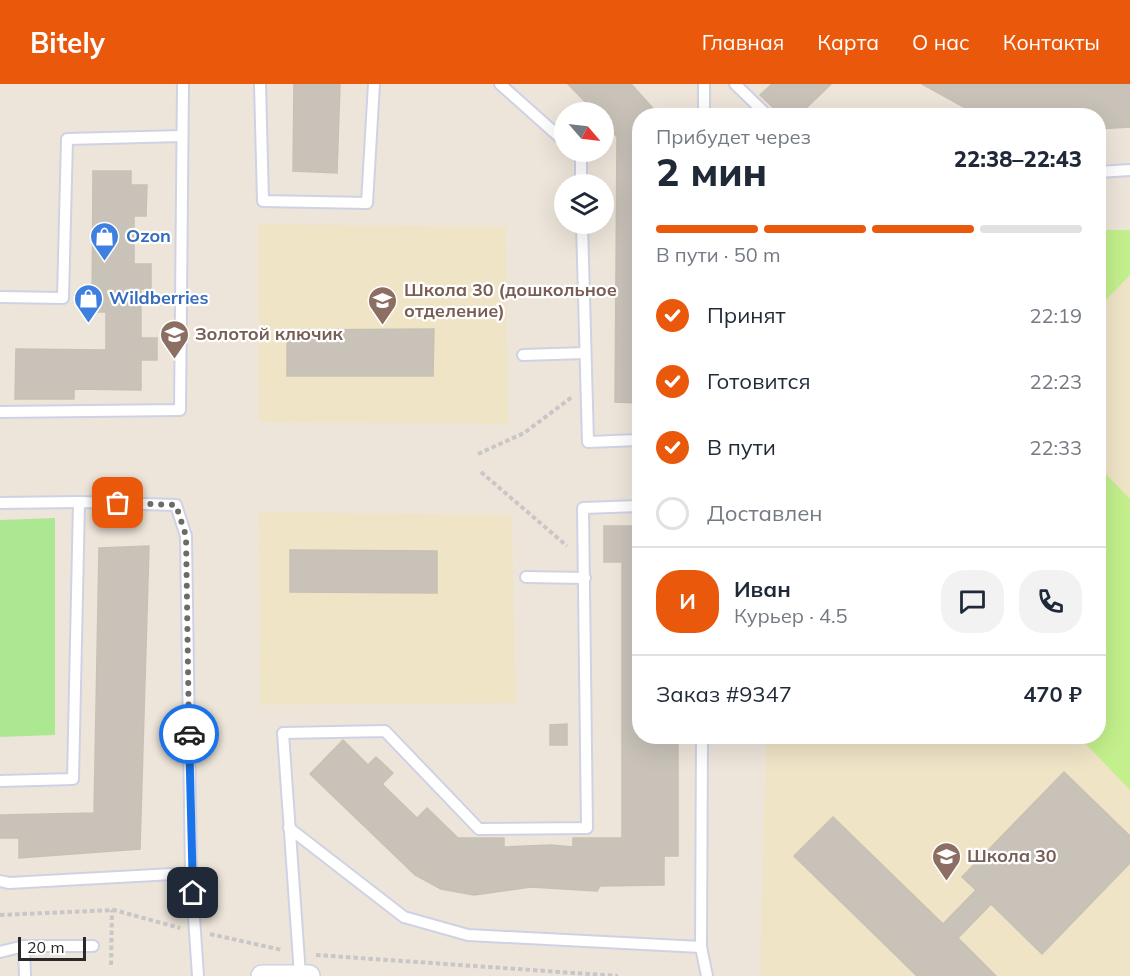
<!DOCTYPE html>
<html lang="ru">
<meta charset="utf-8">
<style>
:root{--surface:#fff;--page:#f2f2f3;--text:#1f2937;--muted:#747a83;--line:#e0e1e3;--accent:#ea580c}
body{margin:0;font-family:Mulish,sans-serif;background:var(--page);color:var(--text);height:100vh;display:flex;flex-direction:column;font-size:22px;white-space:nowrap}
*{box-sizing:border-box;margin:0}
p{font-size:20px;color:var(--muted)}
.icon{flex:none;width:33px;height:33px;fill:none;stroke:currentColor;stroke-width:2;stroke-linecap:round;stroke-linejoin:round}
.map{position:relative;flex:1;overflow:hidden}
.panel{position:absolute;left:632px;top:24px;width:474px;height:636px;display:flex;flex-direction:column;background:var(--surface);border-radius:24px;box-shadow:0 6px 24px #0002}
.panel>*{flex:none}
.needle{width:39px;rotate:118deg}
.fabs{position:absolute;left:554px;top:18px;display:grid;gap:12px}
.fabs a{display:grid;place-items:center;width:60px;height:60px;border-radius:50%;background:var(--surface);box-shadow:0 6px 24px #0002;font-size:30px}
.scale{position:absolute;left:18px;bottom:15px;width:68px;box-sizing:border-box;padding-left:6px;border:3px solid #292929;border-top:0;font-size:16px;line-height:21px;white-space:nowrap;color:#292929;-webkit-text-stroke:4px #fff;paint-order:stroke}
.pin{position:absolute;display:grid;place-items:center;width:51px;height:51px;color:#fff;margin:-26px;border-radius:12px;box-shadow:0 3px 9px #0006}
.courier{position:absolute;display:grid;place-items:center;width:60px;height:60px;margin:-30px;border:4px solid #1a73e8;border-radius:50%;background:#fff;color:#222;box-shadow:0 2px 8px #0007}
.overview em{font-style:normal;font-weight:800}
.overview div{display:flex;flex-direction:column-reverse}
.overview{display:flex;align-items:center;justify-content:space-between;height:102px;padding:0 24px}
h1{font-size:39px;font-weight:800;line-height:45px}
.bar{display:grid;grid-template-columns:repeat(4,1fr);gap:9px 6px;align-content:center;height:72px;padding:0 24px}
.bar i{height:8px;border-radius:4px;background:var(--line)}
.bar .active{background:var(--accent)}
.bar p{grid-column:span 4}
.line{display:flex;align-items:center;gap:15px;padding:0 24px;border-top:2px solid var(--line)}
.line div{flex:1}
.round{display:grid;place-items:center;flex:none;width:63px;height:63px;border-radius:24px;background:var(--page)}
ol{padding:0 24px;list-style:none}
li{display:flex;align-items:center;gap:18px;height:66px}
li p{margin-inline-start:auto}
li .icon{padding:6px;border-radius:50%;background:var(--accent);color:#fff;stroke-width:4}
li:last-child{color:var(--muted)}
li i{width:33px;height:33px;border:3px solid var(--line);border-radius:50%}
header{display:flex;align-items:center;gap:36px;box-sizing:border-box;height:84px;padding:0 30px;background:var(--accent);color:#fff}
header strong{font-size:28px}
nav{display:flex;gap:33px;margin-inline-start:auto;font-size:21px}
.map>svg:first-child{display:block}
.education{fill:#f0e4c7}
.green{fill:#ace892}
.pitch{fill:#c3f08c}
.building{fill:#c8c2b9;stroke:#c8c1b3;stroke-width:1.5}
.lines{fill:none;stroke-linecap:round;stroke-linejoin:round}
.lane-casing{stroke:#cfd2e3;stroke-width:14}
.street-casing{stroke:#cfd2e3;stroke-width:24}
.path{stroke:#c7c7c7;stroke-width:4;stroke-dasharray:4.5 3;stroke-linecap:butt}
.lane{stroke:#fff;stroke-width:10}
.street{stroke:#fff;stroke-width:21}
.done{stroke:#6e6b67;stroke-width:6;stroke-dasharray:0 10.8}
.route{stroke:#1a73e8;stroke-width:8}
.labels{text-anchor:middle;stroke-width:4.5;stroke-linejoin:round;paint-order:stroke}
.shop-label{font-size:18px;font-weight:bold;fill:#366cbe;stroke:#fff;text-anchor:start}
.education-label{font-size:18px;font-weight:bold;fill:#785e54;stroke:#fff;text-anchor:start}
</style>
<header>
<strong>Bitely</strong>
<nav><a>Главная</a><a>Карта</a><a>О нас</a><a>Контакты</a></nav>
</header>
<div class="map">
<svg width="1130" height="892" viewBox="0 0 1130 892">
<rect width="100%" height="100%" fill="#ede5da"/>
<g class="education">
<polygon points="258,140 506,143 508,340 259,338"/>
<polygon points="1130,191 1130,415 1098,382 1098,224"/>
<polygon points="259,428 512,431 516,619 260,621"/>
<polygon points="766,653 1079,653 1130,706 1130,892 764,892 760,890"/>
</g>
<polygon class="green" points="55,434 55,651 0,653 0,436"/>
<g class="pitch">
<polygon points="1098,146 1130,146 1130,191 1098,224"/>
<polygon points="1098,382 1130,415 1130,706 1079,653 1098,652"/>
</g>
<g class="building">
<polygon points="294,0 340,0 337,89 293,87"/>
<polygon points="568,0 631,0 660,32 639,32 639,319 615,318 617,53 603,37 603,28 595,28"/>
<polygon points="772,0 831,0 798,32 782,32 760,11"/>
<polygon points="922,0 1130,0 1130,43 1098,45 1098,32 978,31"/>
<polygon points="93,87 131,87 131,101 147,101 146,132 134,132 134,180 151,180 151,205 141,205 141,254 157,254 157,276 141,276 141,306 74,305 74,315 15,315 16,265 106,266 106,228 92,228"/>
<polygon points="434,245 433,292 287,292 287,246"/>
<polygon points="604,442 639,442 639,652 678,652 678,772 664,772 664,801 600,802 597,807 531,803 474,811 441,805 415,791 310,690 343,656 368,681 376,673 393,689 382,700 417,734 427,724 458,754 504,754 504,763 551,761 573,763 573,754 622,754 622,478 604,478"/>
<polygon points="149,462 140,765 19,774 19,754 0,754 0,731 94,729 99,464"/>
<polygon points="290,466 437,467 437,509 290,508"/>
<polygon points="567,640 567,661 550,661 550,641"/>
<polygon points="1064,688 1130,752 1130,779 1042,870 991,820 958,854 996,892 917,892 794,772 833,733 943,840 976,806 962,793"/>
</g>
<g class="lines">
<defs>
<g id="lane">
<polyline points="260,0 263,117 367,119 374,0"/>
<polyline points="500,0 564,57"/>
<polyline points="735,0 768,32"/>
<polyline points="704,32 704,0"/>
<polyline points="575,68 581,73 581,100"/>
<polyline points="1098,88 1130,86"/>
<polyline points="582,140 588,358 639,356"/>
<polyline points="0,213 63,214 67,55 182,52"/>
<polyline points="523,271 585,269"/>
<polyline points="0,328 180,326 183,0"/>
<polyline points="0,419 79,418"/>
<polyline points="526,493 585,494"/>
<polyline points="702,652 701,863 707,892"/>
<polyline points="0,697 73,695 79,418 176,421 186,452 191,789"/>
<polyline points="289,744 404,833 468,851 701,863"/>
<polyline points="0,797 9,799 191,789 198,892"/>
<polyline points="0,868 24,862"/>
<polyline points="300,891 283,649 385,647 479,745 587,744 583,424 639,422"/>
<polyline points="25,892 24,862 93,862"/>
</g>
<polyline id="street" points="262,892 309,892"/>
</defs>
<use href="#lane" class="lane-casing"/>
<use href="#street" class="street-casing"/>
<g class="path">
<polyline points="478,370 524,349 572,313"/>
<polyline points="481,388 567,462"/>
<polyline points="0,831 114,826 180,844"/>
<polyline points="210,850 282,866"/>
<polyline points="316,871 618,892"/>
<polyline points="111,881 112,826"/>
</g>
<use href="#lane" class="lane"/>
<use href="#street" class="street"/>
</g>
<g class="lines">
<polyline class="done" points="118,419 176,421 186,452 189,650"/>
<polyline class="route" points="189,650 193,809"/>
</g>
<defs>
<symbol id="shop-pin" viewBox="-11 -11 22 30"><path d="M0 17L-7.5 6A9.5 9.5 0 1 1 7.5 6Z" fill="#3f7fe0" stroke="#fff"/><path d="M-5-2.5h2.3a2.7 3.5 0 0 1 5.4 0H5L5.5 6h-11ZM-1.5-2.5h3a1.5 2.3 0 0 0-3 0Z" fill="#fff"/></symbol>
<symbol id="school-pin" viewBox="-11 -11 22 30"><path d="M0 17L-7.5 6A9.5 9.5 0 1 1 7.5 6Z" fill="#8d6e63" stroke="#fff"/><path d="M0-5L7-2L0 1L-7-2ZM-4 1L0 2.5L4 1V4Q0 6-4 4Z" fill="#fff"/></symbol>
</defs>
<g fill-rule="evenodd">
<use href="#shop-pin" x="88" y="136" width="33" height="45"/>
<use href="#shop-pin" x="72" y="198" width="33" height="45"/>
<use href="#school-pin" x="366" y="200" width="33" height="45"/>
<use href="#school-pin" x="158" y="234" width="33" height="45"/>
<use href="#school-pin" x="930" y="756" width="33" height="45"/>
</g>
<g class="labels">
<g class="shop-label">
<text x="126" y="158">Ozon</text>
<text x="109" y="220">Wildberries</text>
</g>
<g class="education-label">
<text x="404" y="212">Школа 30 (дошкольное<tspan x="404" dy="21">отделение)</tspan></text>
<text x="195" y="256">Золотой ключик</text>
<text x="967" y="778">Школа 30</text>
</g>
</g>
</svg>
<div class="fabs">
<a><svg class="needle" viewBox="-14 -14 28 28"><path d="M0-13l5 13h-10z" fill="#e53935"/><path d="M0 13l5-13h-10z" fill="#747a83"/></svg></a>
<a><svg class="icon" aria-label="layers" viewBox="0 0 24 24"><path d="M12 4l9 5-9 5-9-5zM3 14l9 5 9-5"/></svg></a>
</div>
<div class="scale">20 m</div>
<div class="pin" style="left:118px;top:419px;background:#ea580c"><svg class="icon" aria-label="bag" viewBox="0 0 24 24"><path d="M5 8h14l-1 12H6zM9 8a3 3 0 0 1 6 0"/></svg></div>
<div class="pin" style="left:193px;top:809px;background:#1f2937"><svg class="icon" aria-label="home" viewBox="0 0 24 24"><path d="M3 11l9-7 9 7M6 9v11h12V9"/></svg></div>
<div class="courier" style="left:189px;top:650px"><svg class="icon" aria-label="car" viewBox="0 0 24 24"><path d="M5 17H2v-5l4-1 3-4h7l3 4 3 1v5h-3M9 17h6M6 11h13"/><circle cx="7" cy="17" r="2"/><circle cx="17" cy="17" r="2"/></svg></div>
<section class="panel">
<div class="overview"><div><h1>2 мин</h1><p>Прибудет через</p></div><em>22:38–22:43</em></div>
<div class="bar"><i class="active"></i><i class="active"></i><i class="active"></i><i></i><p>В пути · 50 m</p></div>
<ol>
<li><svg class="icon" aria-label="check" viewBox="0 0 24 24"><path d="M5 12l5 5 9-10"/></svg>Принят<p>22:19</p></li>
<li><svg class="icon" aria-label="check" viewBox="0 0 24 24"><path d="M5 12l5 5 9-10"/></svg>Готовится<p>22:23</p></li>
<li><svg class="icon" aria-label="check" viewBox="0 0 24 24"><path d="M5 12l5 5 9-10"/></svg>В пути<p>22:33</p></li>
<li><i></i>Доставлен</li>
</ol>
<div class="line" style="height:108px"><b class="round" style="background:var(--accent);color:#fff">И</b><div><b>Иван</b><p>Курьер · 4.5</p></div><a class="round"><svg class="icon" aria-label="chat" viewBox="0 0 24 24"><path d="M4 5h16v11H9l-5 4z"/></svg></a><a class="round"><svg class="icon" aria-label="phone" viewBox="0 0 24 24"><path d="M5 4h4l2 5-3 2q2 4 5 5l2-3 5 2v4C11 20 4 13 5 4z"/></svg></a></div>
<div class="line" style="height:78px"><div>Заказ #9347</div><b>470 ₽</b></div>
</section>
</div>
